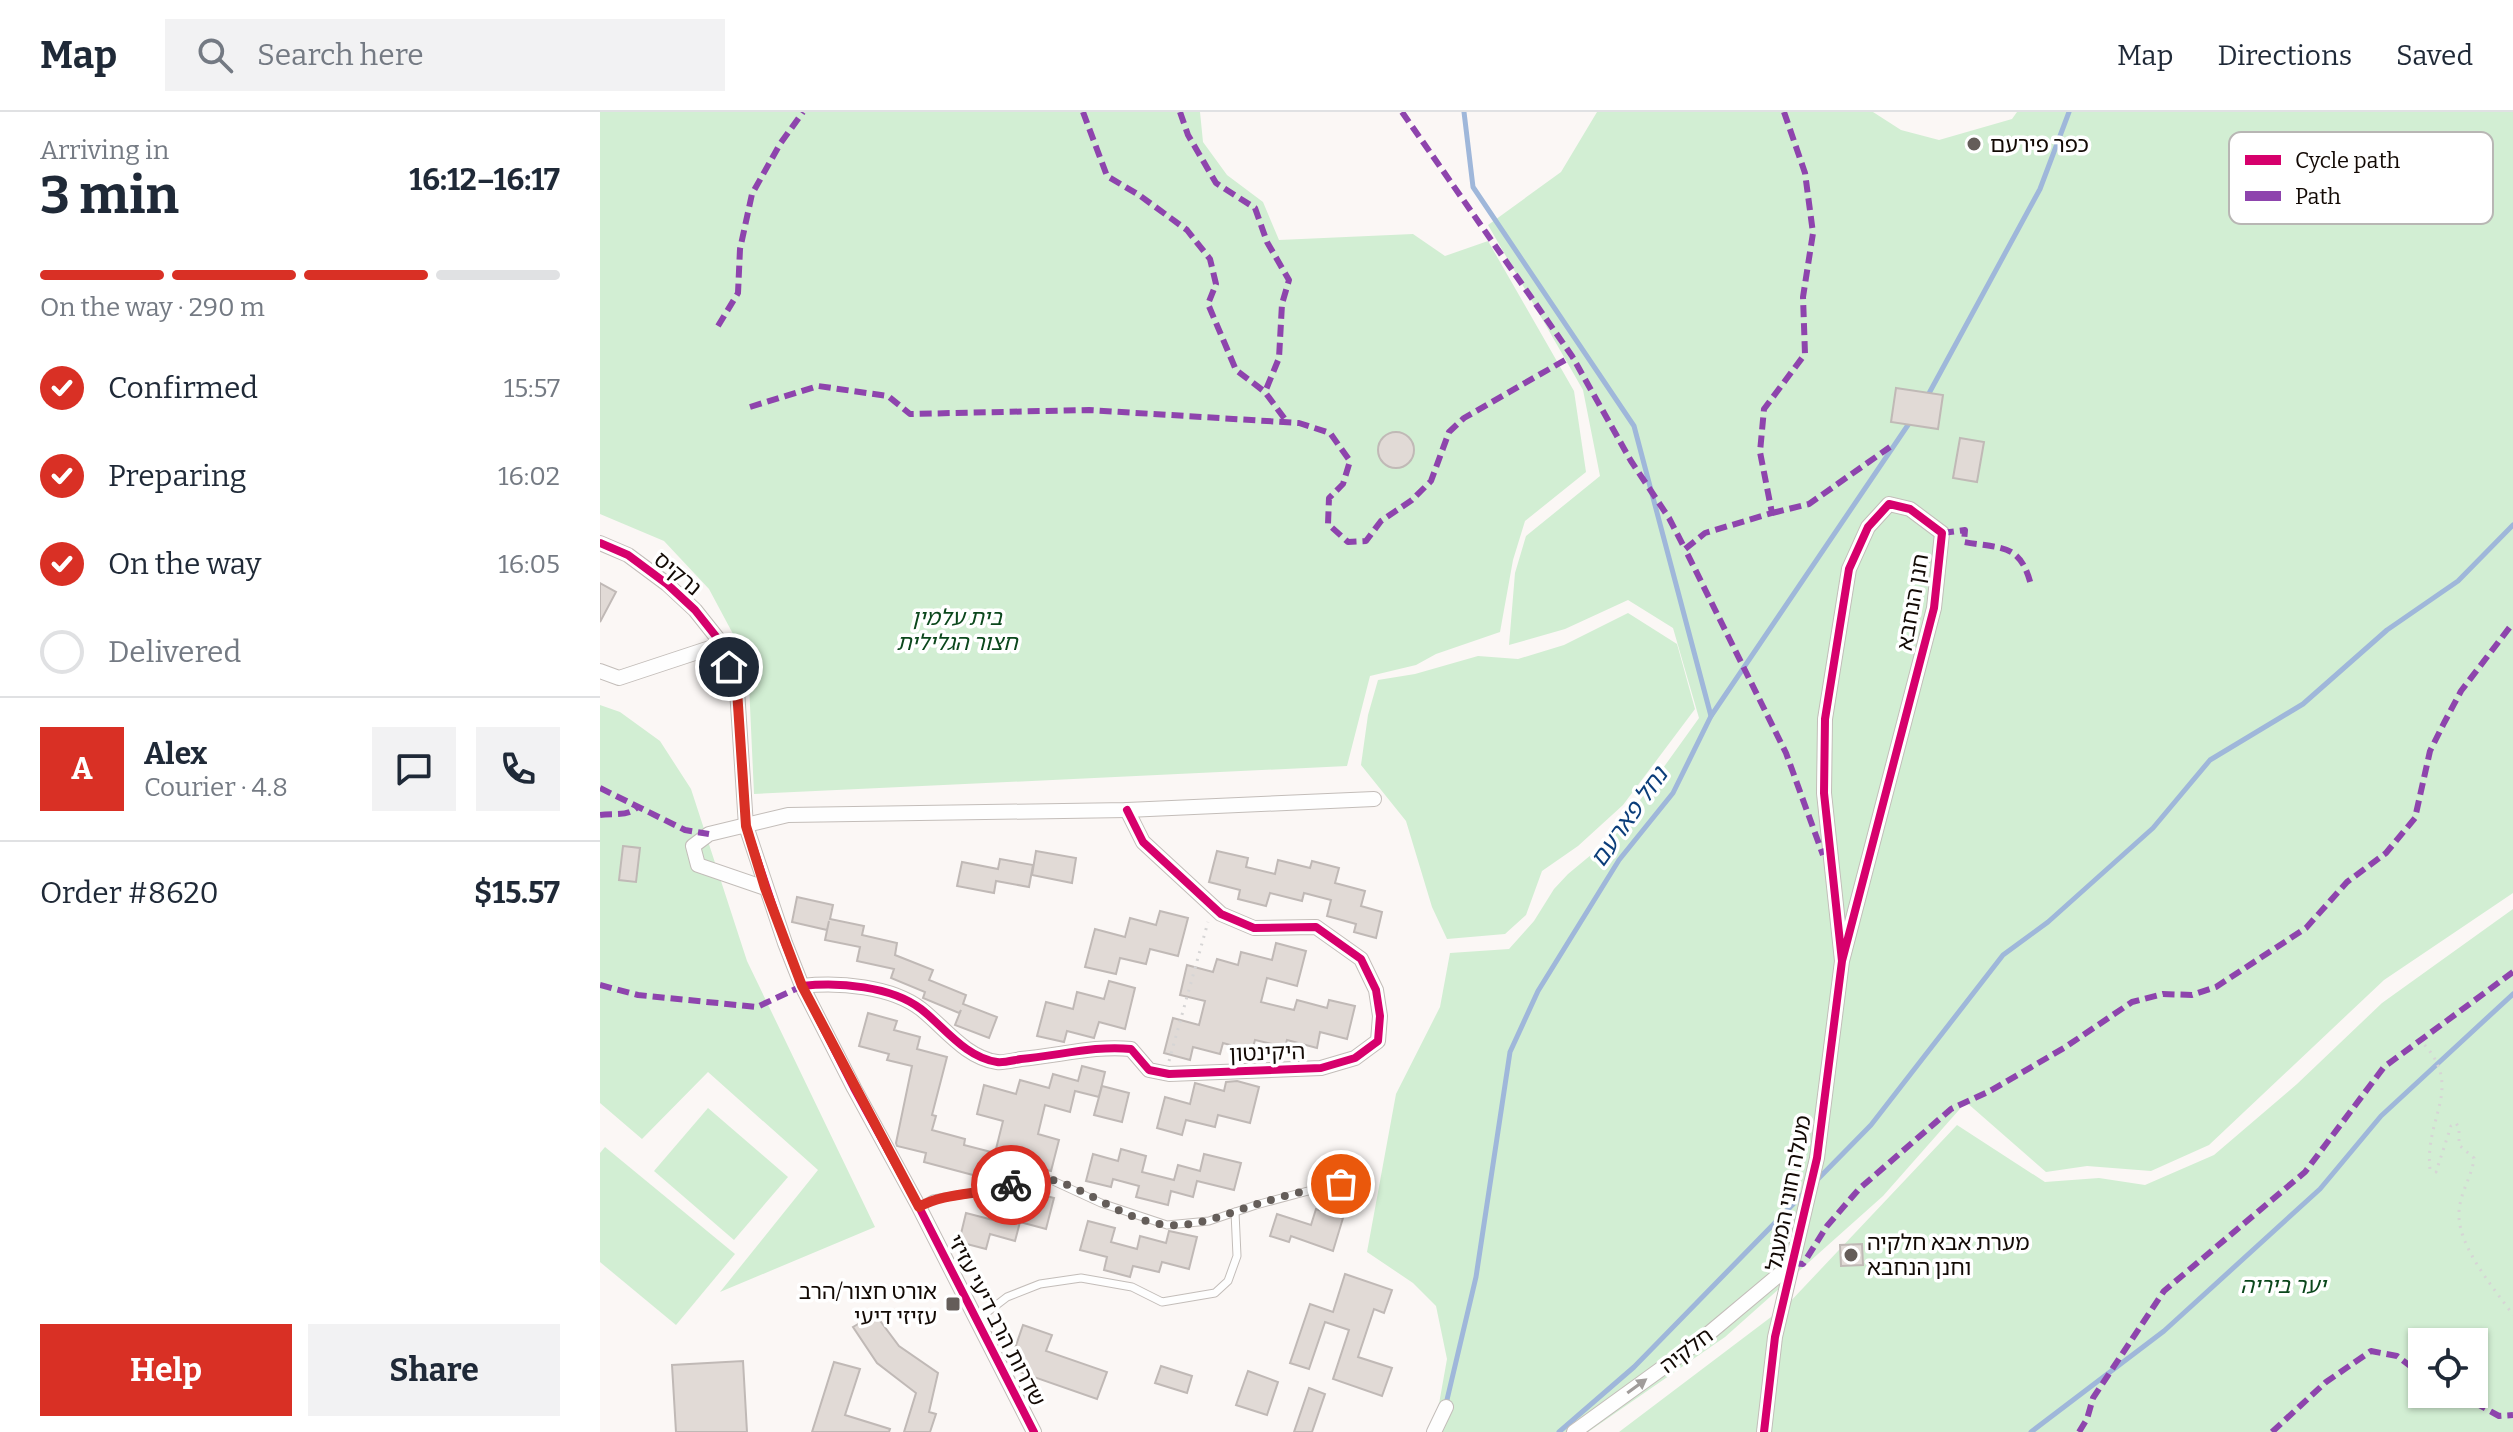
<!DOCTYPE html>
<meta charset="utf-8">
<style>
:root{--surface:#fff;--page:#f2f2f3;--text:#1f2937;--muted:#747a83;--line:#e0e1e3;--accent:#d93025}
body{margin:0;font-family:Bitter,"Noto Sans Hebrew",serif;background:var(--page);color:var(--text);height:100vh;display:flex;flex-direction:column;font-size:30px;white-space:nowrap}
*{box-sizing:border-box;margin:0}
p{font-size:26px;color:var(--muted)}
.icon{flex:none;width:44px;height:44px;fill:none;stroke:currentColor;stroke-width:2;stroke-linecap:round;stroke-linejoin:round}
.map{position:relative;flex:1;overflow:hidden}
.side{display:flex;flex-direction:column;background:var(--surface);width:600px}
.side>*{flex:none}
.buttons{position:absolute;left:1808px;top:1216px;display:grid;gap:16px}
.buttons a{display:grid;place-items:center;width:80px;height:80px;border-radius:0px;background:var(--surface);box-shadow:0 2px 6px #0004;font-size:40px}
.pin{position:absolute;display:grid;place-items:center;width:68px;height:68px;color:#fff;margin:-34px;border:4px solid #fff;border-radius:50%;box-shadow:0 2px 8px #0007}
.courier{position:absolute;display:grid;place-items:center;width:80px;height:80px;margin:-40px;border:6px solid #d93025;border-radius:50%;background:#fff;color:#222;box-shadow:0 2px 10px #0007}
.overview em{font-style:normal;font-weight:700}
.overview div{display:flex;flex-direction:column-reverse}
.overview{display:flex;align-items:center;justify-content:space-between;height:136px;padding:0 40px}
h1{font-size:52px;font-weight:700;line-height:60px}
.bar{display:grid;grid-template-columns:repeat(4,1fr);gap:12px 8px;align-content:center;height:96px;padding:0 40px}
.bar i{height:10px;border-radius:6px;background:var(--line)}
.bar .active{background:var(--accent)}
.bar p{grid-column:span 4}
.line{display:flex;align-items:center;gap:20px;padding:0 40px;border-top:2px solid var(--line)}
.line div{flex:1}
.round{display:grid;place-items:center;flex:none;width:84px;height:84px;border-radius:0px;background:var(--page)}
ol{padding:0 40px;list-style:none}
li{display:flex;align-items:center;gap:24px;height:88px}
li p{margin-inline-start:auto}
li .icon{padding:8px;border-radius:50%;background:var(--accent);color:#fff;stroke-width:4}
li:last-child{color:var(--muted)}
li i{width:44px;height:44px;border:4px solid var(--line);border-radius:50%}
.cta{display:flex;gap:16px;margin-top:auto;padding:16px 40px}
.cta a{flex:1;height:92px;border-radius:0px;background:var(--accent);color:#fff;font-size:32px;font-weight:700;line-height:92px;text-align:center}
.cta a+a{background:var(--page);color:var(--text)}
header{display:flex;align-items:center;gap:48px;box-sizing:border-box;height:112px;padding:0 40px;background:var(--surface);border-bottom:2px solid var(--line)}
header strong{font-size:38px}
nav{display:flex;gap:44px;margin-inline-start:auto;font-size:28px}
.search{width:560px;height:72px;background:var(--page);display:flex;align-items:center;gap:20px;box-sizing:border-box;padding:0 28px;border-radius:0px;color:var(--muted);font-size:30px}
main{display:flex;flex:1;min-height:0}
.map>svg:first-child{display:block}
.green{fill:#d2eed3;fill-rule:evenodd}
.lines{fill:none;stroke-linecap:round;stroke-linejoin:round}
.stream{stroke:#9fb7da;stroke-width:5}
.building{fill:#e1dad6;stroke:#c0b9b6;stroke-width:2}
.service-casing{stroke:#c3bdb9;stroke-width:9}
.minor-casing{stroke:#c3bdb9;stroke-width:16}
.path{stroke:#d6d5d5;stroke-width:3;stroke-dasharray:2 6;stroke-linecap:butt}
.service{stroke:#fefefe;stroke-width:7}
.minor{stroke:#fefefe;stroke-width:14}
.quiet{stroke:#8e44ad;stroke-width:6;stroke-dasharray:12 6;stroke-linecap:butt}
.cycleway-casing{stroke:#fff;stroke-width:13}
.cycleway{stroke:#d6006c;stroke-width:8}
.oneway{fill:#a09c9a}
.done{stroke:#645d59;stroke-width:8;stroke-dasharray:0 14.4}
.route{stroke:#d93025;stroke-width:10}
.poi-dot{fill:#645d59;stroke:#fff;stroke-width:3}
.labels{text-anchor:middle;stroke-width:7;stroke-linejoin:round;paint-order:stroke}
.poi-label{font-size:22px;fill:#130a05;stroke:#fff;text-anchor:start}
.street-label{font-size:22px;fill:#130a05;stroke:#fff}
.park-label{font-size:22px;font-style:italic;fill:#0b471c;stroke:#fff}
.water-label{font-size:24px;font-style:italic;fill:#0b3d7a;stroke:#fff}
.key{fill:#fff;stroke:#b8b6b4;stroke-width:2}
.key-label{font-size:22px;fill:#130a05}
</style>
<header>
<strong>Map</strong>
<div class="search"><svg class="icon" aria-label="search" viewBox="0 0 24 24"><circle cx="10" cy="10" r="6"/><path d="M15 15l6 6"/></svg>Search here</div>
<nav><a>Map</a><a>Directions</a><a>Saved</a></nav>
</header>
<main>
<section class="side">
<div class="overview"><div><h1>3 min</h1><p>Arriving in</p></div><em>16:12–16:17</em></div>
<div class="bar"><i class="active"></i><i class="active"></i><i class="active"></i><i></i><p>On the way · 290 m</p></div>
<ol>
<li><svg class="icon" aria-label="check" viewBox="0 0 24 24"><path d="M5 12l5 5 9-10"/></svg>Confirmed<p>15:57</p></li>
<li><svg class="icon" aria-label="check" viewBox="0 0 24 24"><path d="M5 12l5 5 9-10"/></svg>Preparing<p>16:02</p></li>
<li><svg class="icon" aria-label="check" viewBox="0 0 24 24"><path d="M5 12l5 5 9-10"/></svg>On the way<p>16:05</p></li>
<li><i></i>Delivered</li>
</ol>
<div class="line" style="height:144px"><b class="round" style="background:var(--accent);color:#fff">A</b><div><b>Alex</b><p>Courier · 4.8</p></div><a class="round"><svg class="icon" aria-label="chat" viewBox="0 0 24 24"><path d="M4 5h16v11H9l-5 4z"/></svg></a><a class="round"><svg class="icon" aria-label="phone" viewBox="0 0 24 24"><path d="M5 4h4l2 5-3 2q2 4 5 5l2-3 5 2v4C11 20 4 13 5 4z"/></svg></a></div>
<div class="line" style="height:104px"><div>Order #8620</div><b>$15.57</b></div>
<div class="cta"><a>Help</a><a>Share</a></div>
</section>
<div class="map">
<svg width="1913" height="1320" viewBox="0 0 1913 1320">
<rect width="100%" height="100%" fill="#fbf7f5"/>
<g class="green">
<polygon points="0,0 600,0 603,30 627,63 663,90 679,128 813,122 845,144 888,129 974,279 986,360 925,409 913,448 900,520 836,542 816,553 770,564 747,654 154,682 148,550 109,477 64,429 0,402"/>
<polygon points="997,0 1273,0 1301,18 1339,28 1412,7 1417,0 1913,0 1913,781 1784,868 1609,1033 1551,1059 1487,1054 1446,1060 1366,990 1283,1084 1125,1225 988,1320 834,1320 847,1247 836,1194 813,1171 767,1140 796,982 840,895 850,841 909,837 934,809 954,777 968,762 1015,723 1099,606 1073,516 1028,488 965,517 909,533 915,461 926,424 1000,364 983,278 888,113 961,60"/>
<polygon points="1028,501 1077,532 1095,597 1023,693 978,734 942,759 926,803 905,822 847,827 832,795 806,709 761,653 768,603 778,568 815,562 878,544 918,547 964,533"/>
<polygon points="0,593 20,600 60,629 91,677 147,849 275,1115 120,1180 218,1058 108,960 42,1027 0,991"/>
<path d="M1913 797V1320H1019L1187 1193 1357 1013 1445 1070 1499 1066 1545 1073 1614 1043 1697 972 1782 891ZM1822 1230H1874V1282H1822Z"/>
<polygon points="108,996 188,1065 134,1128 54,1059"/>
<polygon points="5,1035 135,1142 76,1213 0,1150 0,1041"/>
</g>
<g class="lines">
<g class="stream">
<polyline points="1327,285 1440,77 1469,0"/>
<polyline points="1111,604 1310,310"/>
<polyline points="1217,1068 1271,1013 1403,843 1448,810 1553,716 1610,648 1703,592 1787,518 1858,469 1913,413"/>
<polyline points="846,1292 876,1165 910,940 938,879 1019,748 1073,681 1111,604 1034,314 873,75 864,0"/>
<polyline points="959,1320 1034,1255 1204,1081"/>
<polyline points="1431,1320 1564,1219 1720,1077 1781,1004 1913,882"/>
</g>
</g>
<g class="building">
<polygon points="1296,276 1343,283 1338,317 1291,310"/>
<circle cx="796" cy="338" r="18"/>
<polygon points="1360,326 1384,330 1377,370 1353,366"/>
<polygon points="0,471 16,480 0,510"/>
<polygon points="23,734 40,736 36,770 19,768"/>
<polygon points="436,739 476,746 472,771 432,763"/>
<polygon points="617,739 648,746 646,755 675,762 678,748 710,756 712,749 739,756 735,771 765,779 761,794 782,800 776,826 754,820 756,812 727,804 731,788 704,781 702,789 670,781 666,794 638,787 640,778 609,770"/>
<polygon points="400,747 433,753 429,775 396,769 394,781 357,774 362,750 398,757"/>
<polygon points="197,785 233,793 230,807 264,814 262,823 297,831 295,843 333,858 329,868 366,883 363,892 397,905 389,926 355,913 361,898 359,901 323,886 325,880 291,866 294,857 257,849 260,835 225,828 229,809 227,818 192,810"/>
<polygon points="560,799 588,806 578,844 550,837 546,852 520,846 516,862 485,855 495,817 525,825 530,806 556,813"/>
<polygon points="676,831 706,839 697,874 667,866 661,890 694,898 697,888 727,896 729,888 755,894 747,927 720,920 717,936 687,928 685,935 655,928 652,939 623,931 620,942 593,935 590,948 564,941 573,906 599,913 605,889 580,883 587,853 613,860 617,847 638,853 641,840 672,848"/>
<polygon points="509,869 535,876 525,917 499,910 494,926 467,919 464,930 437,924 446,890 473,897 477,880 504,887"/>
<polygon points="268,901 297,909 294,918 320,925 317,937 347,945 332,1003 336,1004 332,1018 365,1027 364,1033 395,1041 403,1009 377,1002 384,973 416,982 420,968 449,976 453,962 478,969 482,954 505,960 499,985 475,979 470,1000 445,993 438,1022 459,1028 451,1059 421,1052 418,1064 391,1058 388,1067 324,1050 326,1041 297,1034 296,1031 312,954 287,948 289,942 259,934"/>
<polygon points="637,969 659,975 650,1011 618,1003 615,1015 586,1008 582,1023 557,1016 565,985 590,992 595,971 624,979 626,970"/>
<polygon points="502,974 529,981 522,1010 494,1003"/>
<polygon points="521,1037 546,1044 542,1060 574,1068 578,1053 600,1059 604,1042 641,1051 634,1078 597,1069 593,1085 571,1079 568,1093 536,1085 539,1074 513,1067 511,1075 486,1069 493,1042 518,1049"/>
<polygon points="427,1079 454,1086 446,1117 420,1110 415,1129 390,1122 386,1137 359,1130 366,1101 393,1108 397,1092 422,1099"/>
<polygon points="716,1097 743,1106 733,1139 691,1124 689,1130 670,1124 677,1102 711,1113"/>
<polygon points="488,1109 515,1116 511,1130 537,1137 540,1124 566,1131 569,1119 597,1125 589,1157 562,1150 559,1160 533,1154 530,1165 504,1158 507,1145 480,1138"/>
<polygon points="1262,1132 1263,1153 1241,1154 1240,1133"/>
<polygon points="745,1162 792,1178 784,1201 774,1197 758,1245 792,1256 782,1284 733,1267 749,1218 725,1210 709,1257 690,1251 710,1192 733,1200"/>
<polygon points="275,1202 299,1234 338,1261 329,1300 336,1302 330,1320 304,1320 316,1281 277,1251 253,1215"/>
<polygon points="423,1213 452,1223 446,1239 507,1260 497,1287 414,1258 410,1251"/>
<polygon points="143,1249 147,1320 76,1320 72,1253"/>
<polygon points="234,1250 260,1257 245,1303 290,1317 289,1320 212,1320"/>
<polygon points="561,1254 592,1264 587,1281 555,1271"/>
<polygon points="648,1259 678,1270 667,1303 636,1293"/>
<polygon points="709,1276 725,1282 712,1320 694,1320"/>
</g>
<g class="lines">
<defs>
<g id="service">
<polyline points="319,1095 333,1087 398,1077 428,1068 451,1068 501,1091 567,1113 609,1109 656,1093 723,1075 758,1070"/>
<polyline points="377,1208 407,1185 440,1172 481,1166 532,1175 562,1190 615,1181 628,1169 637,1144 635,1100"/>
</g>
<g id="minor">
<polyline points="0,431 28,443 67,472 95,498 122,532 137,578 146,714 185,831 202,874 254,976 319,1095 434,1320"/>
<polyline points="0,559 19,566 122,532"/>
<polyline points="165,776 98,753 93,734 109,722 188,703 527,698 774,687"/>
<path d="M202 874C239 870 291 874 321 897 344 915 366 946 397 950 404 951 414 948 421 947 458 944 495 933 531 937L549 958 569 962 721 956 755 946 778 929 780 904 776 878 761 847 716 815 654 816 621 802 543 730 527 698"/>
<polyline points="834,1320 846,1295"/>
<polyline points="974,1320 1101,1228 1193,1151"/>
<polyline points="1164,1320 1175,1225 1217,1046 1242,849 1334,496 1342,421 1310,397 1289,392 1268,415 1249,457 1225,607 1224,681 1242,849"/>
</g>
</defs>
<use href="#service" class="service-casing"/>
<use href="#minor" class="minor-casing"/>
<g class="path">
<path d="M1819 927C1867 974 1824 1004 1830 1057L1836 1060 1851 1014 1856 1011 1859 1016V1033L1874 1046C1872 1065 1860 1080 1859 1100 1857 1134 1894 1176 1913 1203"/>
<polyline points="569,949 608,810"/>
</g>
<use href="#service" class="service"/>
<use href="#minor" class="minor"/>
<g class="quiet">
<polyline points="483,0 507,64 539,83 587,118 610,147 616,172 608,192 636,258 665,280 687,310"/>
<polyline points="580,0 588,23 616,71 655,96 667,130 689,168 682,192 679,246 665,280"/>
<polyline points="802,0 972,244 1031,349 1069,406 1085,437"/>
<polyline points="1184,0 1205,61 1213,121 1203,185 1205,242 1164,297 1160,340 1172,401 1105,421 1085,437 1186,641 1223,743"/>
<polyline points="118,214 138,181 140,137 152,82 180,32 203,0"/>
<polyline points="150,295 218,274 288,284 310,302 489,298 699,311 730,321 750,349 743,372 729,386 728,412 748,430 766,429 781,409 812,388 831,369 849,320 864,306 972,244"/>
<polyline points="1172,401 1209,392 1290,335"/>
<path d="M1342 421 1365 418 1364 430C1403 437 1420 431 1431 473"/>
<polyline points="0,676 85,718 109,722"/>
<path d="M0 703C13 701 30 705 38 694"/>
<polyline points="0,873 38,883 157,895 202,874"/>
<polyline points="1193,1151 1203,1152 1227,1114 1259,1077 1351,997 1390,979 1464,936 1532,890 1563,882 1592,883 1616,875 1706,816 1747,770 1786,741 1815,706 1830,639 1844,611 1861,579 1913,511"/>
<polyline points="1859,1282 1899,1304 1913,1303"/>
<polyline points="1479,1320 1487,1307 1493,1286 1564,1179 1705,1060 1784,955 1913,860"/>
<polyline points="1672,1320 1726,1270 1771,1239 1797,1244 1822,1263"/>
</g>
<defs>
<g id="cycleway">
<polyline points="0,431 28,443 67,472 95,498 122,532 137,578 146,714 185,831 202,874 254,976 319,1095 434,1320"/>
<path d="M202 874C239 870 291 874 321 897 344 915 366 946 397 950 404 951 414 948 421 947 458 944 495 933 531 937L549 958 569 962 721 956 755 946 778 929 780 904 776 878 761 847 716 815 654 816 621 802 543 730 527 698"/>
<polyline points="1164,1320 1175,1225 1217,1046 1242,849 1334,496 1342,421 1310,397 1289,392 1268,415 1249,457 1225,607 1224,681 1242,849"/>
</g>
</defs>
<use href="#cycleway" class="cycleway-casing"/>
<use href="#cycleway" class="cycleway"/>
</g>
<defs><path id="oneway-solid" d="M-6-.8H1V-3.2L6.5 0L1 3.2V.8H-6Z" transform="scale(2)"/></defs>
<use class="oneway" href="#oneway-solid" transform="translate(1037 1274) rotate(-36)"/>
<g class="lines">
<path class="done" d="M411 1073C424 1069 439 1065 453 1068 492 1079 526 1110 568 1113 599 1115 628 1101 657 1092 684 1084 713 1076 741 1072"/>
<path class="route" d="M129 555 137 578 146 714 165 776 202 874 319 1095C345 1080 381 1083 411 1073"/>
</g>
<g class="poi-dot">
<circle cx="1374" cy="32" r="8"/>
<circle cx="1251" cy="1143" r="8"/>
<rect x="345" y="1184" width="16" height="16" rx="4"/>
</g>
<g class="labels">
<g class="poi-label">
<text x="1390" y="40">כפר פירעם</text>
<text x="1267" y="1138">מערת אבא חלקיה<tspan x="1267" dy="25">וחנן הנחבא</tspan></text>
<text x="337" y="1187" text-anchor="end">אורט חצור/הרב<tspan x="337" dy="25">עזיזי דיעי</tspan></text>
</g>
<g class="street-label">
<text transform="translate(78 461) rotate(40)" y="8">נרקיס</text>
<text transform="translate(1312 490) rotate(-80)" y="8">חנן הנחבא</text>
<text transform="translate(667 940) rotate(-2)" y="8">היקינטון</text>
<text transform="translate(1188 1081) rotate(-79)" y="8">מעלה חוני המעגל</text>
<text transform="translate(397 1208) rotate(63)" y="8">שדרות הרב דיעי עזיזי</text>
<text transform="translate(1086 1238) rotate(-37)" y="8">חלקיה</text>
</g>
<g class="park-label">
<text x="357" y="513">בית עלמין<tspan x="357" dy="25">חצור הגלילית</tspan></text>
<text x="1683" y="1181">יער ביריה</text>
</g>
<g class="water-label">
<text transform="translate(1029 705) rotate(-55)" y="8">נחל פארעם</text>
</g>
</g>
<rect x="1629" y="20" width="264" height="92" rx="12" class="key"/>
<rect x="1645" y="43" width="36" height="10" fill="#d6006c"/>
<rect x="1645" y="79" width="36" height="10" fill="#8e44ad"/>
<g class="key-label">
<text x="1695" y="56">Cycle path</text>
<text x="1695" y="92">Path</text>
</g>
</svg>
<div class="buttons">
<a><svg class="icon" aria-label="locate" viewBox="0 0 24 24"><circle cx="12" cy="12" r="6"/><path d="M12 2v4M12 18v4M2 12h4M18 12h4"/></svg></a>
</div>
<div class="pin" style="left:741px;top:1072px;background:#ea580c"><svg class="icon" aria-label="bag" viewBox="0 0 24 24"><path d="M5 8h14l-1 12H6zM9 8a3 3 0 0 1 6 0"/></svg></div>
<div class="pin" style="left:129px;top:555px;background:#1f2937"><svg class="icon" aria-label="home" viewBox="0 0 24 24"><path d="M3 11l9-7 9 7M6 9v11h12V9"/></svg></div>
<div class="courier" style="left:411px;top:1073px"><svg class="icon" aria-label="bike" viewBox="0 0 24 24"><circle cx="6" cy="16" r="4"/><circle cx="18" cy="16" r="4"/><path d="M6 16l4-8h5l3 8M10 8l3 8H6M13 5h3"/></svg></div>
</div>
</main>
